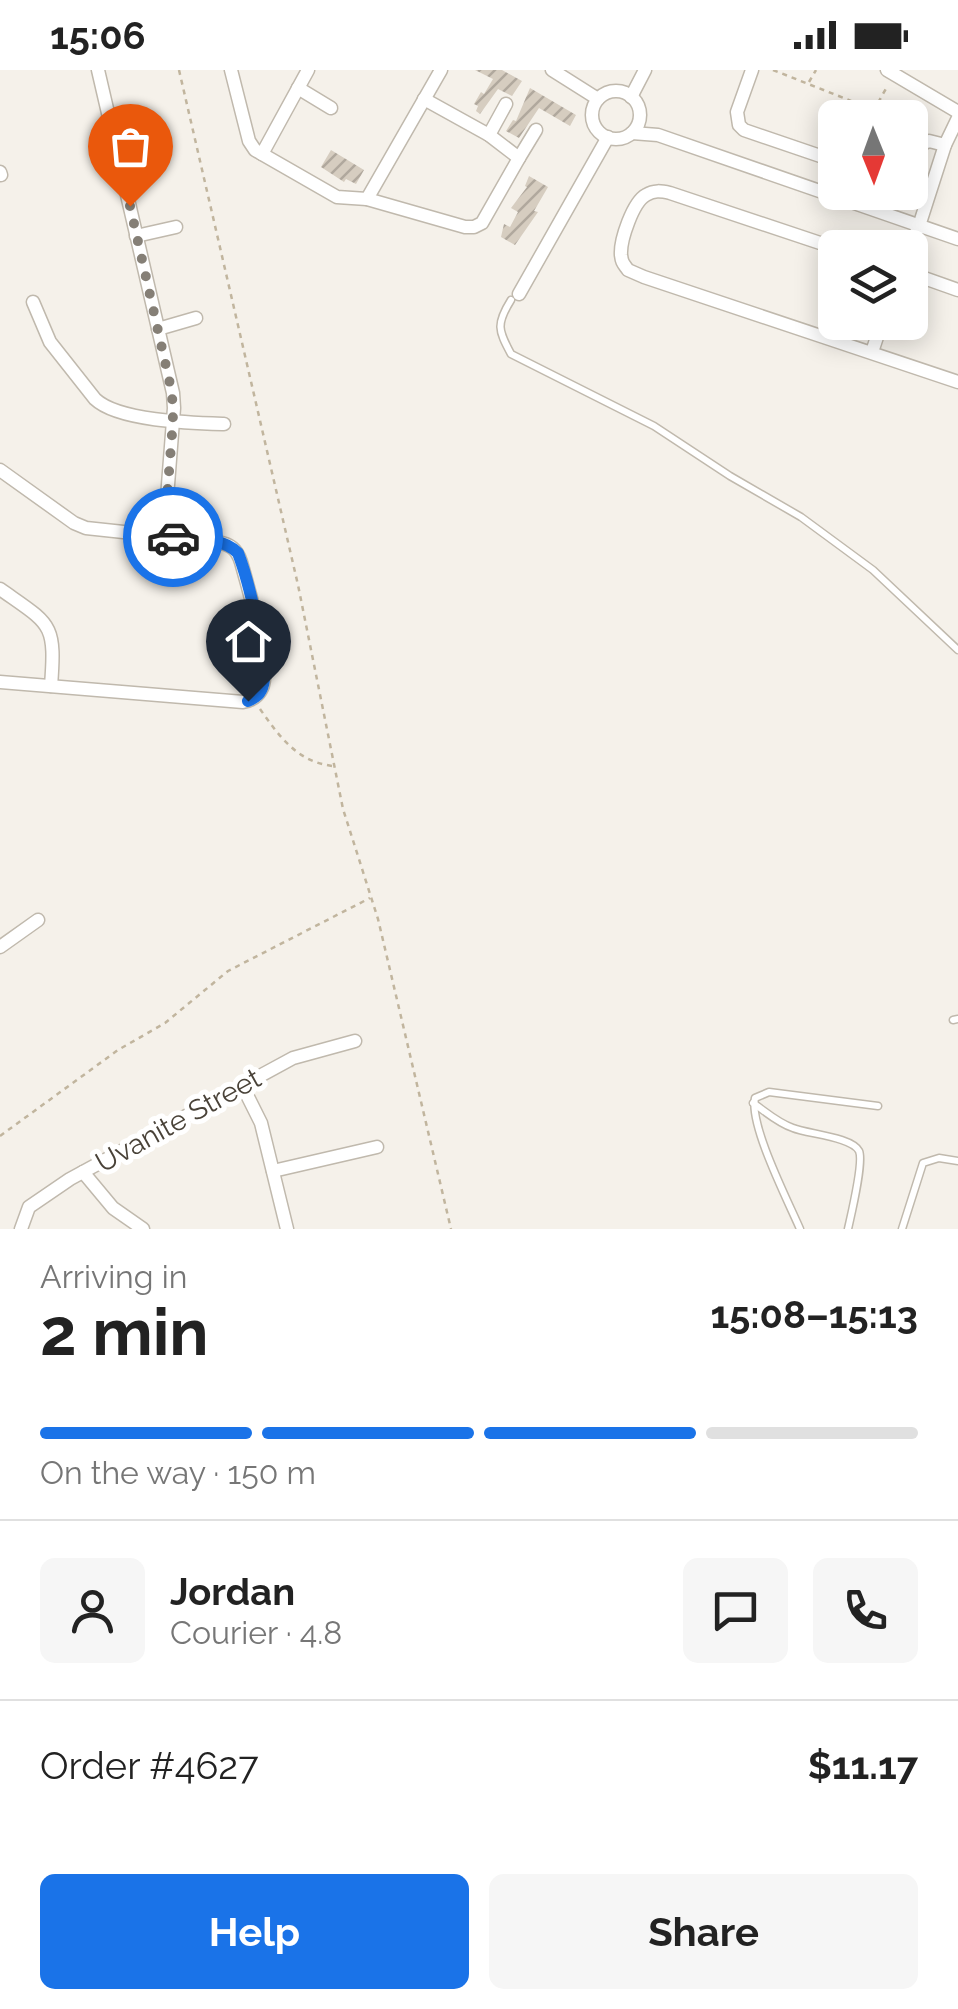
<!DOCTYPE html>
<meta charset="utf-8">
<style>
:root{--surface:#fff;--page:#f6f6f6;--text:#222;--muted:#767676;--line:#e0e0e0;--accent:#1a73e8}
body{margin:0;font-family:Raleway,sans-serif;background:var(--page);color:var(--text);height:100vh;display:flex;flex-direction:column;font-size:38px;white-space:nowrap}
*{box-sizing:border-box;margin:0}
p{font-size:32px;color:var(--muted)}
.icon{flex:none;width:55px;height:55px;fill:none;stroke:currentColor;stroke-width:2;stroke-linecap:round;stroke-linejoin:round}
.map{position:relative;height:1159px;overflow:hidden}
.sheet{display:flex;flex-direction:column;background:var(--surface);flex:1}
.sheet>*{flex:none}
.needle{width:65px;rotate:179deg}
.tools{position:absolute;left:818px;top:30px;display:grid;gap:20px}
.tools a{display:grid;place-items:center;width:110px;height:110px;border-radius:15px;background:var(--surface);box-shadow:0 5px 25px #0003;font-size:50px}
.pin{position:absolute;display:grid;place-items:center;width:85px;height:85px;color:#fff;margin:-102px -42px;border-radius:50% 50% 50% 0;rotate:-45deg;box-shadow:0 0 10px #0007}
.pin .icon{rotate:45deg}
.courier{position:absolute;display:grid;place-items:center;width:100px;height:100px;margin:-50px;border:8px solid #1a73e8;border-radius:50%;background:#fff;color:#222;box-shadow:0 2px 12px #0007}
.head em{font-style:normal;font-weight:700}
.head div{display:flex;flex-direction:column-reverse}
.head{display:flex;align-items:center;justify-content:space-between;height:170px;padding:0 40px}
h1{font-size:65px;font-weight:700;line-height:75px}
.bar{display:grid;grid-template-columns:repeat(4,1fr);gap:15px 10px;align-content:center;height:120px;padding:0 40px}
.bar i{height:12px;border-radius:8px;background:var(--line)}
.bar .on{background:var(--accent)}
.bar p{grid-column:span 4}
.line{display:flex;align-items:center;gap:25px;padding:0 40px;border-top:2px solid var(--line)}
.line div{flex:1}
.round{display:grid;place-items:center;flex:none;width:105px;height:105px;border-radius:15px;background:var(--page)}
.primary-button{display:flex;gap:20px;margin-top:auto;padding:20px 40px}
.primary-button a{flex:1;height:115px;border-radius:15px;background:var(--accent);color:#fff;font-size:40px;font-weight:700;line-height:115px;text-align:center}
.primary-button a+a{background:var(--page);color:var(--text)}
.status{display:flex;justify-content:space-between;align-items:center;height:70px;padding:0 50px;background:var(--surface);direction:ltr}
.status svg{height:28px;fill:currentColor}
.map>svg:first-child{display:block}
.building{fill:url(#building-hatch)}
.lines{fill:none;stroke-linecap:round;stroke-linejoin:round}
.lane-casing{stroke:#c0b9ad;stroke-width:9}
.street-casing{stroke:#c0b9ad;stroke-width:15}
.path{stroke:#c1b59e;stroke-width:2.5;stroke-dasharray:5 5;stroke-linecap:butt}
.lane{stroke:#fff;stroke-width:6}
.street{stroke:#fff;stroke-width:12}
.done{stroke:#857f76;stroke-width:10;stroke-dasharray:0 18}
.route{stroke:#1a73e8;stroke-width:12}
.labels{text-anchor:middle;stroke-width:10;stroke-linejoin:round;paint-order:stroke}
.street-label{font-size:28px;fill:#494238;stroke:#fff}
</style>
<div class="status"><b>15:06</b><svg viewBox="0 0 49 12"><path d="M0 12V9h3v3zM5 12V6h3v6zM10 12V3h3v9zM15 12V0h3v12zM26 1h20v11H26zM47 4h2v5h-2z"/></svg></div>
<div class="map">
<svg width="958" height="1159" viewBox="0 0 958 1159">
<defs>
<pattern id="building-hatch" width="6" height="6" patternUnits="userSpaceOnUse" patternTransform="scale(2.5)"><rect width="6" height="6" fill="#d6cdc0"/><path d="M-1 1l2-2M0 6l6-6M5 7l2-2" fill="none" stroke="#b0a89d"/></pattern>
</defs>
<rect width="100%" height="100%" fill="#f5f1ea"/>
<g class="building">
<polygon points="475,0 502,0 522,11 512,26 498,19 480,44 476,41 478,36 474,34 481,22 484,24 493,9"/>
<polygon points="530,18 576,45 570,56 539,38 519,68 506,61 513,50 516,51"/>
<polygon points="331,80 364,100 356,114 346,109 344,112 321,97"/>
<polygon points="529,106 548,117 534,141 538,142 515,175 501,167 504,154 510,157 518,142 511,138 527,117 525,116"/>
</g>
<g class="lines">
<defs>
<g id="lane">
<path d="M511 230C496 254 498 260 511 284L654 356 730 406 801 447 873 500 958 580"/>
<polyline points="953,950 958,949"/>
<path d="M753 1033C766 1042 778 1053 793 1058 808 1064 852 1067 859 1081 864 1092 851 1145 848 1159"/>
<path d="M800 1159C788 1131 749 1055 755 1028L769 1022 878 1036"/>
<polyline points="902,1159 923,1093 939,1088 958,1091"/>
</g>
<g id="street">
<polyline points="98,0 173,323 174,338 164,466"/>
<polyline points="231,0 249,71 255,80 262,84 337,127 367,129 465,157 474,157 482,153 519,88 489,65 424,29"/>
<polyline points="552,0 598,29"/>
<polyline points="752,0 737,42 739,55 744,60 835,91"/>
<polyline points="887,0 958,42"/>
<polyline points="298,18 331,38"/>
<circle cx="616" cy="45" r="24"/>
<polyline points="631,27 645,0"/>
<polyline points="632,63 658,65 958,169"/>
<polyline points="489,65 506,34"/>
<polyline points="116,78 156,68"/>
<polyline points="262,84 308,0"/>
<polyline points="519,88 536,60"/>
<polyline points="0,102 1,105"/>
<polyline points="910,102 922,74 929,71 945,75"/>
<polyline points="367,129 441,0"/>
<polyline points="136,166 176,157"/>
<path d="M835 178 670 123C661 121 654 120 646 125 633 132 620 170 621 185 622 193 623 193 628 200L644 207 958 312"/>
<polyline points="909,178 919,156 945,75 958,48"/>
<polyline points="910,203 958,220"/>
<polyline points="519,224 608,67"/>
<path d="M33 232 50 272 95 329C118 351 192 353 224 354"/>
<polyline points="158,259 196,248"/>
<polyline points="872,282 882,252"/>
<path d="M0 400 74 453 86 458 217 472C230 474 237 479 241 492 248 517 272 597 262 618 258 627 252 630 243 632L0 612"/>
<path d="M0 519C51 555 56 552 51 616"/>
<polyline points="0,877 38,850"/>
<polyline points="242,1015 261,1053 287,1159"/>
<polyline points="273,1101 377,1077"/>
<polyline points="83,1102 113,1138 143,1159"/>
<polyline points="21,1159 29,1137 70,1109 293,988 355,971"/>
</g>
</defs>
<use href="#lane" class="lane-casing"/>
<use href="#street" class="street-casing"/>
<g class="path">
<polyline points="179,0 298,515 343,739 378,849 451,1159"/>
<polyline points="773,0 874,40"/>
<polyline points="809,12 816,0"/>
<polyline points="866,48 874,40 888,15"/>
<path d="M260 639C279 666 297 692 333 696"/>
<polyline points="0,1066 118,980 165,953 228,901 370,828"/>
</g>
<use href="#lane" class="lane"/>
<use href="#street" class="street"/>
</g>
<g class="lines">
<polyline class="done" points="130,136 172,323 173,351 164,466 173,467"/>
<path class="route" d="M173 467C195 469 222 467 238 483 247 506 270 594 263 615 261 624 256 627 248 631"/>
</g>
<g class="labels">
<g class="street-label">
<text transform="translate(178 1050) rotate(-29)" y="10">Uvanite Street</text>
</g>
</g>
</svg>
<div class="tools">
<a><svg class="needle" viewBox="-14 -14 28 28"><path d="M0-13l5 13h-10z" fill="#e53935"/><path d="M0 13l5-13h-10z" fill="#767676"/></svg></a>
<a><svg class="icon" aria-label="layers" viewBox="0 0 24 24"><path d="M12 4l9 5-9 5-9-5zM3 14l9 5 9-5"/></svg></a>
</div>
<div class="pin" style="left:130px;top:136px;background:#ea580c"><svg class="icon" aria-label="bag" viewBox="0 0 24 24"><path d="M5 8h14l-1 12H6zM9 8a3 3 0 0 1 6 0"/></svg></div>
<div class="pin" style="left:248px;top:631px;background:#1f2937"><svg class="icon" aria-label="home" viewBox="0 0 24 24"><path d="M3 11l9-7 9 7M6 9v11h12V9"/></svg></div>
<div class="courier" style="left:173px;top:467px"><svg class="icon" aria-label="car" viewBox="0 0 24 24"><path d="M5 17H2v-5l4-1 3-4h7l3 4 3 1v5h-3M9 17h6M6 11h13"/><circle cx="7" cy="17" r="2"/><circle cx="17" cy="17" r="2"/></svg></div>
</div>
<section class="sheet">
<div class="head"><div><h1>2 min</h1><p>Arriving in</p></div><em>15:08–15:13</em></div>
<div class="bar"><i class="on"></i><i class="on"></i><i class="on"></i><i></i><p>On the way · 150 m</p></div>
<div class="line" style="height:180px"><a class="round"><svg class="icon" aria-label="person" viewBox="0 0 24 24"><circle cx="12" cy="8" r="4"/><path d="M4 21q1-7 8-7t8 7"/></svg></a><div><b>Jordan</b><p>Courier · 4.8</p></div><a class="round"><svg class="icon" aria-label="chat" viewBox="0 0 24 24"><path d="M4 5h16v11H9l-5 4z"/></svg></a><a class="round"><svg class="icon" aria-label="phone" viewBox="0 0 24 24"><path d="M5 4h4l2 5-3 2q2 4 5 5l2-3 5 2v4C11 20 4 13 5 4z"/></svg></a></div>
<div class="line" style="height:130px"><div>Order #4627</div><b>$11.17</b></div>
<div class="primary-button"><a>Help</a><a>Share</a></div>
</section>
